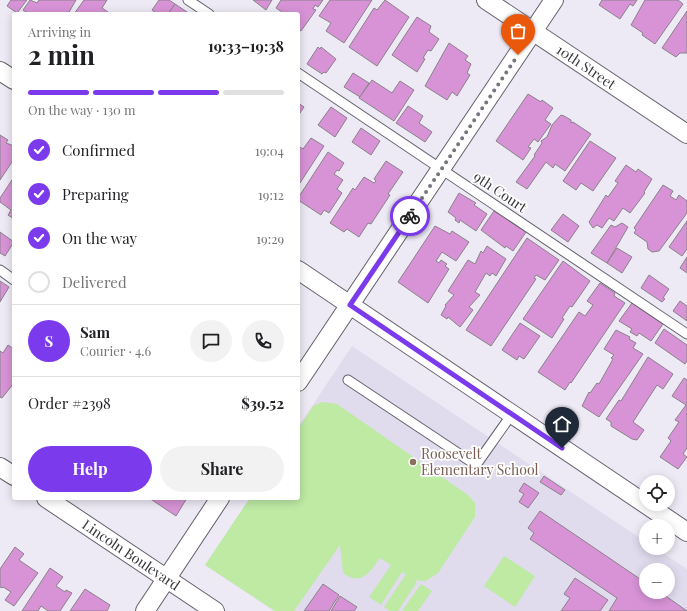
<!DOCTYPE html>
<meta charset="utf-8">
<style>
:root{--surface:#fff;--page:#f2f2f2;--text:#202124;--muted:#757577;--line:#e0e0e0;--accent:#7c3aed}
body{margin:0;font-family:"Playfair Display",serif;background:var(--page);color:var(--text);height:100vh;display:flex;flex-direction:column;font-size:15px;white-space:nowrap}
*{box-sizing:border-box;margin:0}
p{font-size:13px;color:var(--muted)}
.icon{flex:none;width:22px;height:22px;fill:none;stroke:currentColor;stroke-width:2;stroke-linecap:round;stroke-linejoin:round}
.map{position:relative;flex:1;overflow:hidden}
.sheet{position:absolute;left:12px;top:12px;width:288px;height:488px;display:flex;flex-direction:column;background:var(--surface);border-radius:4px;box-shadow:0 2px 10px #0003}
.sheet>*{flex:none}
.tools{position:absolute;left:639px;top:475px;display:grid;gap:8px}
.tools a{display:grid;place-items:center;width:36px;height:36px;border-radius:50%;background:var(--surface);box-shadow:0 2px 10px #0003;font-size:20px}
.pin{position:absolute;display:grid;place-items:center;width:34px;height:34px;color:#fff;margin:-41px -17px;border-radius:50% 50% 50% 0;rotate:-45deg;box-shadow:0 0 4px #0007}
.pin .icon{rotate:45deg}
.courier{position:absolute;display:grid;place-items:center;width:40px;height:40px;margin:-20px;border:3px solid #7c3aed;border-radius:50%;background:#fff;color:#222;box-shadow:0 1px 5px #0007}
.head em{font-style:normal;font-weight:700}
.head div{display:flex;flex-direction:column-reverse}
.head{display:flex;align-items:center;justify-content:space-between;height:68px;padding:0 16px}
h1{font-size:26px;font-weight:700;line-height:30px}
.bar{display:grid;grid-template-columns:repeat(4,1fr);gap:6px 4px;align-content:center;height:48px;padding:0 16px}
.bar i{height:5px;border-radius:3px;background:var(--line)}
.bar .current{background:var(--accent)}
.bar p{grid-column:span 4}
.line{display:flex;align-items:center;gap:10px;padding:0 16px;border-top:1px solid var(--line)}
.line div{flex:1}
.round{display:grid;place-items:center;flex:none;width:42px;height:42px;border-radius:21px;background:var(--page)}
ol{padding:0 16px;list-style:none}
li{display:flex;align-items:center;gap:12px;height:44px}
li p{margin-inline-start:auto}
li .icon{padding:4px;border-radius:50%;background:var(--accent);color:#fff;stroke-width:4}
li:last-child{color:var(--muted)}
li i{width:22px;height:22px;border:2px solid var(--line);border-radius:50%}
.primary-button{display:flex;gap:8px;margin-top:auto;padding:8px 16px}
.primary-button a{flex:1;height:46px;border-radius:24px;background:var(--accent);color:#fff;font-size:16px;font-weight:700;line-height:46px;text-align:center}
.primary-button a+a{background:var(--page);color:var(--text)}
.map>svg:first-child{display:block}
.built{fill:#e1dbee;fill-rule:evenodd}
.green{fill:#beeaa4}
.building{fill:#d793d6;stroke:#8a828a}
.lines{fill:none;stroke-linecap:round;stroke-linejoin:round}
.service-casing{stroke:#64616b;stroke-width:11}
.minor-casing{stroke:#64616b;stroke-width:20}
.service{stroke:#fff;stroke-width:9}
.minor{stroke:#fff;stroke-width:18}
.done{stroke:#77747b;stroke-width:4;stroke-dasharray:0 7.2}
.route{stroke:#7c3aed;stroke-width:5}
.education-dot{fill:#8d6e63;stroke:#fff;stroke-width:1.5}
.labels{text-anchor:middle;stroke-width:3.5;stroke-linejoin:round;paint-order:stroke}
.street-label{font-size:14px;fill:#37353a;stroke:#fff}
.education-label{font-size:14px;fill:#785e54;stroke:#fff;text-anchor:start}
</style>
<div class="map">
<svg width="687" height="611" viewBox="0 0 687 611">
<rect width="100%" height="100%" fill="#ede9f5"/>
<path class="built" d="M352 346 646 542V548H655L687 569V611H274L205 565 250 498H298V427ZM646 570H668V592H646Z"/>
<g class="green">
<path d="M322 402 337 404 468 495 475 503V517L438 573 426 581 414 580 417 582 398 611H390L384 607 406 574 402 572 381 605 369 597 391 565 380 558C370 572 361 587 343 573L340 545 294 611H275L205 565 250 498H298V429L313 406Z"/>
<polygon points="504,556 535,576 515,607 484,586"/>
<polygon points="421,584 432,591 418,611 402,611"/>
</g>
<g class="building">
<polygon points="11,0 27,0 17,13 7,6"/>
<polygon points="30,0 37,3 39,0 76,0 68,14 29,14 23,10"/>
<polygon points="84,0 107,0 102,8 108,12 107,14 74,14"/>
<polygon points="159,0 169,0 175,4 168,14 157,14 152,10"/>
<polygon points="253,0 272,0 266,10"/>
<polygon points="281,0 323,0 318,7 315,5 313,9 316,10 301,31 298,29 298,14 285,14 276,8"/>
<polygon points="330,0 372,0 344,43 326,31 331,23 319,16"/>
<polygon points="385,0 409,17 377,66 349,47 374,8 377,10"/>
<polygon points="602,0 637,0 633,6 630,4 620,19 599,5"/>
<polygon points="645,0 678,0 683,4 655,44 642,35 643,33 631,25"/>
<polygon points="175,4 190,14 168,14"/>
<polygon points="687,11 687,53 680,53 676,57 662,48"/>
<polygon points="417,17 431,26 429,32 439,39 431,51 428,50 423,58 425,59 417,72 392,55"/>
<polygon points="449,43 468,56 465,60 471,64 467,73 470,75 457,96 452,92 447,100 425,86"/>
<polygon points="318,47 320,49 321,47 336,59 326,73 324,72 322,74 307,64"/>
<polygon points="353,73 369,83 360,97 344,87"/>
<polygon points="372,80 392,93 400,81 414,90 394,121 359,98"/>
<polygon points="528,94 541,102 542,100 553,108 545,120 551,124 538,142 534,139 528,147 531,148 523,160 496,141"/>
<polygon points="298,103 304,107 298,116"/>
<polygon points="408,106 423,116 419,123 432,132 425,142 396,123"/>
<polygon points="331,107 347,118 335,137 318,125"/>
<polygon points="561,115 564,116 571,120 571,123 573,122 591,134 565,171 555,164 553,168 546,162 527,189 516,182 535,156 534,155 542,143 541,141 547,137 552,125"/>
<polygon points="361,128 380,141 371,155 352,142"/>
<polygon points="0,135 8,140 6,143 14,146 14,159 0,180"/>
<polygon points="311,138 324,146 298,186 298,146 303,149"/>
<polygon points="590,141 616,158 593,191 581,183 576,190 563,181"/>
<polygon points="328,152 344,163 339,171 337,170 334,174 343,180 337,189 342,193 329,213 324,210 321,215 298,200 298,198"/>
<polygon points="386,161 403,172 388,194 390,195 371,224 368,223 359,237 347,229 344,232 330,223 353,188 355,190 364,177 374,183 376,181 374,179"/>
<polygon points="626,165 636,172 638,169 652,179 644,192 645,193 630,213 623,208 614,221 609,218 602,228 597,225 593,228 589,222 606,195 608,197 618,183 615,181"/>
<polygon points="14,177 14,219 8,215 11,210 0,202 0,198"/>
<polygon points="663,185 673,191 670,196 676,200 679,195 687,201 687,213 659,251 652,252 648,249 647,242 634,233 636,230 634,228"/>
<polygon points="459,193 476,203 474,205 487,214 476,231 460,220 459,223 455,220 456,218 448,212"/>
<polygon points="494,211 526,232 513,251 506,246 505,248 481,230"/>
<polygon points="563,214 579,226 568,242 551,230"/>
<polygon points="687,221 687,249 682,256 669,247"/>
<polygon points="622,223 628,227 607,263 591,253 611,225 615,227"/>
<polygon points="435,226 450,234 452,231 469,242 456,261 442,252 436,261 439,263 441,260 447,264 445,266 449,269 428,303 398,282"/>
<polygon points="0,232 14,242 5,256 0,253"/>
<polygon points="527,238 559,260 545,280 536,275 534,278 536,279 491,346 466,330"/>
<polygon points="487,246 506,259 496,276 492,273 490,276 486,273 475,292 480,295 469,307 473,310 460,327 448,317 447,319 441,315 446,306 445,305 454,295 448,291 468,260 475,264 481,251 483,253"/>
<polygon points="617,248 632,257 622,273 607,263"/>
<polygon points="687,257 687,273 680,268"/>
<polygon points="563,261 590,281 572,307 570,306 562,318 564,319 552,338 523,319"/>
<polygon points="649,275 669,289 663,298 665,299 662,302 641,288"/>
<polygon points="0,281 9,287 0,302"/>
<polygon points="600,283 615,293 614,296 625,303 571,383 570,382 565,390 538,372 579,312 585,316 593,305 587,301"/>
<polygon points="680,301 687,306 687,321 673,311"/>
<polygon points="632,303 663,324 651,341 639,333 637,336 630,332 632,329 619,321"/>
<polygon points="520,323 540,336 524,359 519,356 517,360 502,350"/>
<polygon points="664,329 687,345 687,361 685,364 655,343"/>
<polygon points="616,330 630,337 629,339 636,343 633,348 643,354 599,417 582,406 589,392 590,393 597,383 599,384 613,359 611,358 614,355 604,349"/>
<polygon points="8,345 14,349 14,383 2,398 0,397 0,351 3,353"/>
<polygon points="648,357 673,374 663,389 657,385 633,422 644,430 637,440 632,439 611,426 611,422 606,419 619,400 621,401"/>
<polygon points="684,378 687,380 687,448 683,454 687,457 678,469 660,457 671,441 668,438 679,422 675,420 686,405 672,396"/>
<polygon points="544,476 565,490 561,495 540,482"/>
<polygon points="524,483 539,493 528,508 519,502 524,494 519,491"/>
<polygon points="149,498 187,498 176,516"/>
<polygon points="540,511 646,583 646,592 660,592 687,611 609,611 617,598 530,539 534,533 528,528"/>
<polygon points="15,547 24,554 19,560 38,573 14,606 5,600 11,592 3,587 2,588 0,587 0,569"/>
<polygon points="50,568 63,577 56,586 65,592 66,590 72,593 60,611 48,611 41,606 38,611 22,611"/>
<polygon points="575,578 608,600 600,611 561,611 570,598 564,594"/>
<polygon points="323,584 339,595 329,611 304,611"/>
<polygon points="85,589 110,605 107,611 70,611"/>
<polygon points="340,596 357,607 354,611 331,611"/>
</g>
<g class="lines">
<defs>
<g id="service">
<polyline points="188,0 209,14"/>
<polyline points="298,73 687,334"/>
<polyline points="0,270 14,280"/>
<polyline points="348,380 476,465 512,414"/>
</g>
<g id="minor">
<polyline points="486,0 687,134"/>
<polyline points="0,71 14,80"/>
<polyline points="298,270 687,532"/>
<polyline points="298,382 554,0"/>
<polyline points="0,467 14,476"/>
<polyline points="46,498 215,611"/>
<polyline points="145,611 220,498"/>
</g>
</defs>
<use href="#service" class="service-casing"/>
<use href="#minor" class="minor-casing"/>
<use href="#service" class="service"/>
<use href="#minor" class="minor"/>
</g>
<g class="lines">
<polyline class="done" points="410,216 518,55"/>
<polyline class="route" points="410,216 350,305 562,448"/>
</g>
<circle class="education-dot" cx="413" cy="462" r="4"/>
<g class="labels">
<g class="street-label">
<text transform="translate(586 67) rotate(34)" y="5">10th Street</text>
<text transform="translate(500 192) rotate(34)" y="5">9th Court</text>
<text transform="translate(131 555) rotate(34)" y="5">Lincoln Boulevard</text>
</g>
<g class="education-label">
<text x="421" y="459">Roosevelt<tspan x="421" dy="16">Elementary School</tspan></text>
</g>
</g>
</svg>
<div class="tools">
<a><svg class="icon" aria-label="locate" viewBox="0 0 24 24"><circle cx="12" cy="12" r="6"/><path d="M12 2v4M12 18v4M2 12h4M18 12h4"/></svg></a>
<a>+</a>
<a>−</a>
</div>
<div class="pin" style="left:518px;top:55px;background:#ea580c"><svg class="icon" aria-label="bag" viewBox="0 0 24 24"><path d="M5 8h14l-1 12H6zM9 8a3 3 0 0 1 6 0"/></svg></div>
<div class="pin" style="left:562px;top:448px;background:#1f2937"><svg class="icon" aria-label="home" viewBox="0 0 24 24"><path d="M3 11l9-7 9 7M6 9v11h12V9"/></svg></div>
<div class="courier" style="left:410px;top:216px"><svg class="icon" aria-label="bike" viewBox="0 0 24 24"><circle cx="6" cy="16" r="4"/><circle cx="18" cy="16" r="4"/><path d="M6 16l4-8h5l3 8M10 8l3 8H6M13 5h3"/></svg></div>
<section class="sheet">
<div class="head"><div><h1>2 min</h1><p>Arriving in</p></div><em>19:33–19:38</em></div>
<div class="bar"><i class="current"></i><i class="current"></i><i class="current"></i><i></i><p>On the way · 130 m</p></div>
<ol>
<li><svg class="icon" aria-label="check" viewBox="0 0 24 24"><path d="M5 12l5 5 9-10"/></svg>Confirmed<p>19:04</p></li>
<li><svg class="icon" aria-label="check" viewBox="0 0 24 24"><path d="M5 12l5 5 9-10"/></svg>Preparing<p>19:12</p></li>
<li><svg class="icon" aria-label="check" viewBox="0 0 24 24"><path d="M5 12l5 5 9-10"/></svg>On the way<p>19:29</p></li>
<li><i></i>Delivered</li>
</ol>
<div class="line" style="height:72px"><b class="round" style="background:var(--accent);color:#fff">S</b><div><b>Sam</b><p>Courier · 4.6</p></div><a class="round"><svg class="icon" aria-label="chat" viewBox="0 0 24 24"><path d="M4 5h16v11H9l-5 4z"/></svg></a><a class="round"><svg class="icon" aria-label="phone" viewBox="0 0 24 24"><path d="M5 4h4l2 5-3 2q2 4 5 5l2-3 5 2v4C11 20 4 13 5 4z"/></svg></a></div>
<div class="line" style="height:52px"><div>Order #2398</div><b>$39.52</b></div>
<div class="primary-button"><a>Help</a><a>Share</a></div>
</section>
</div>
